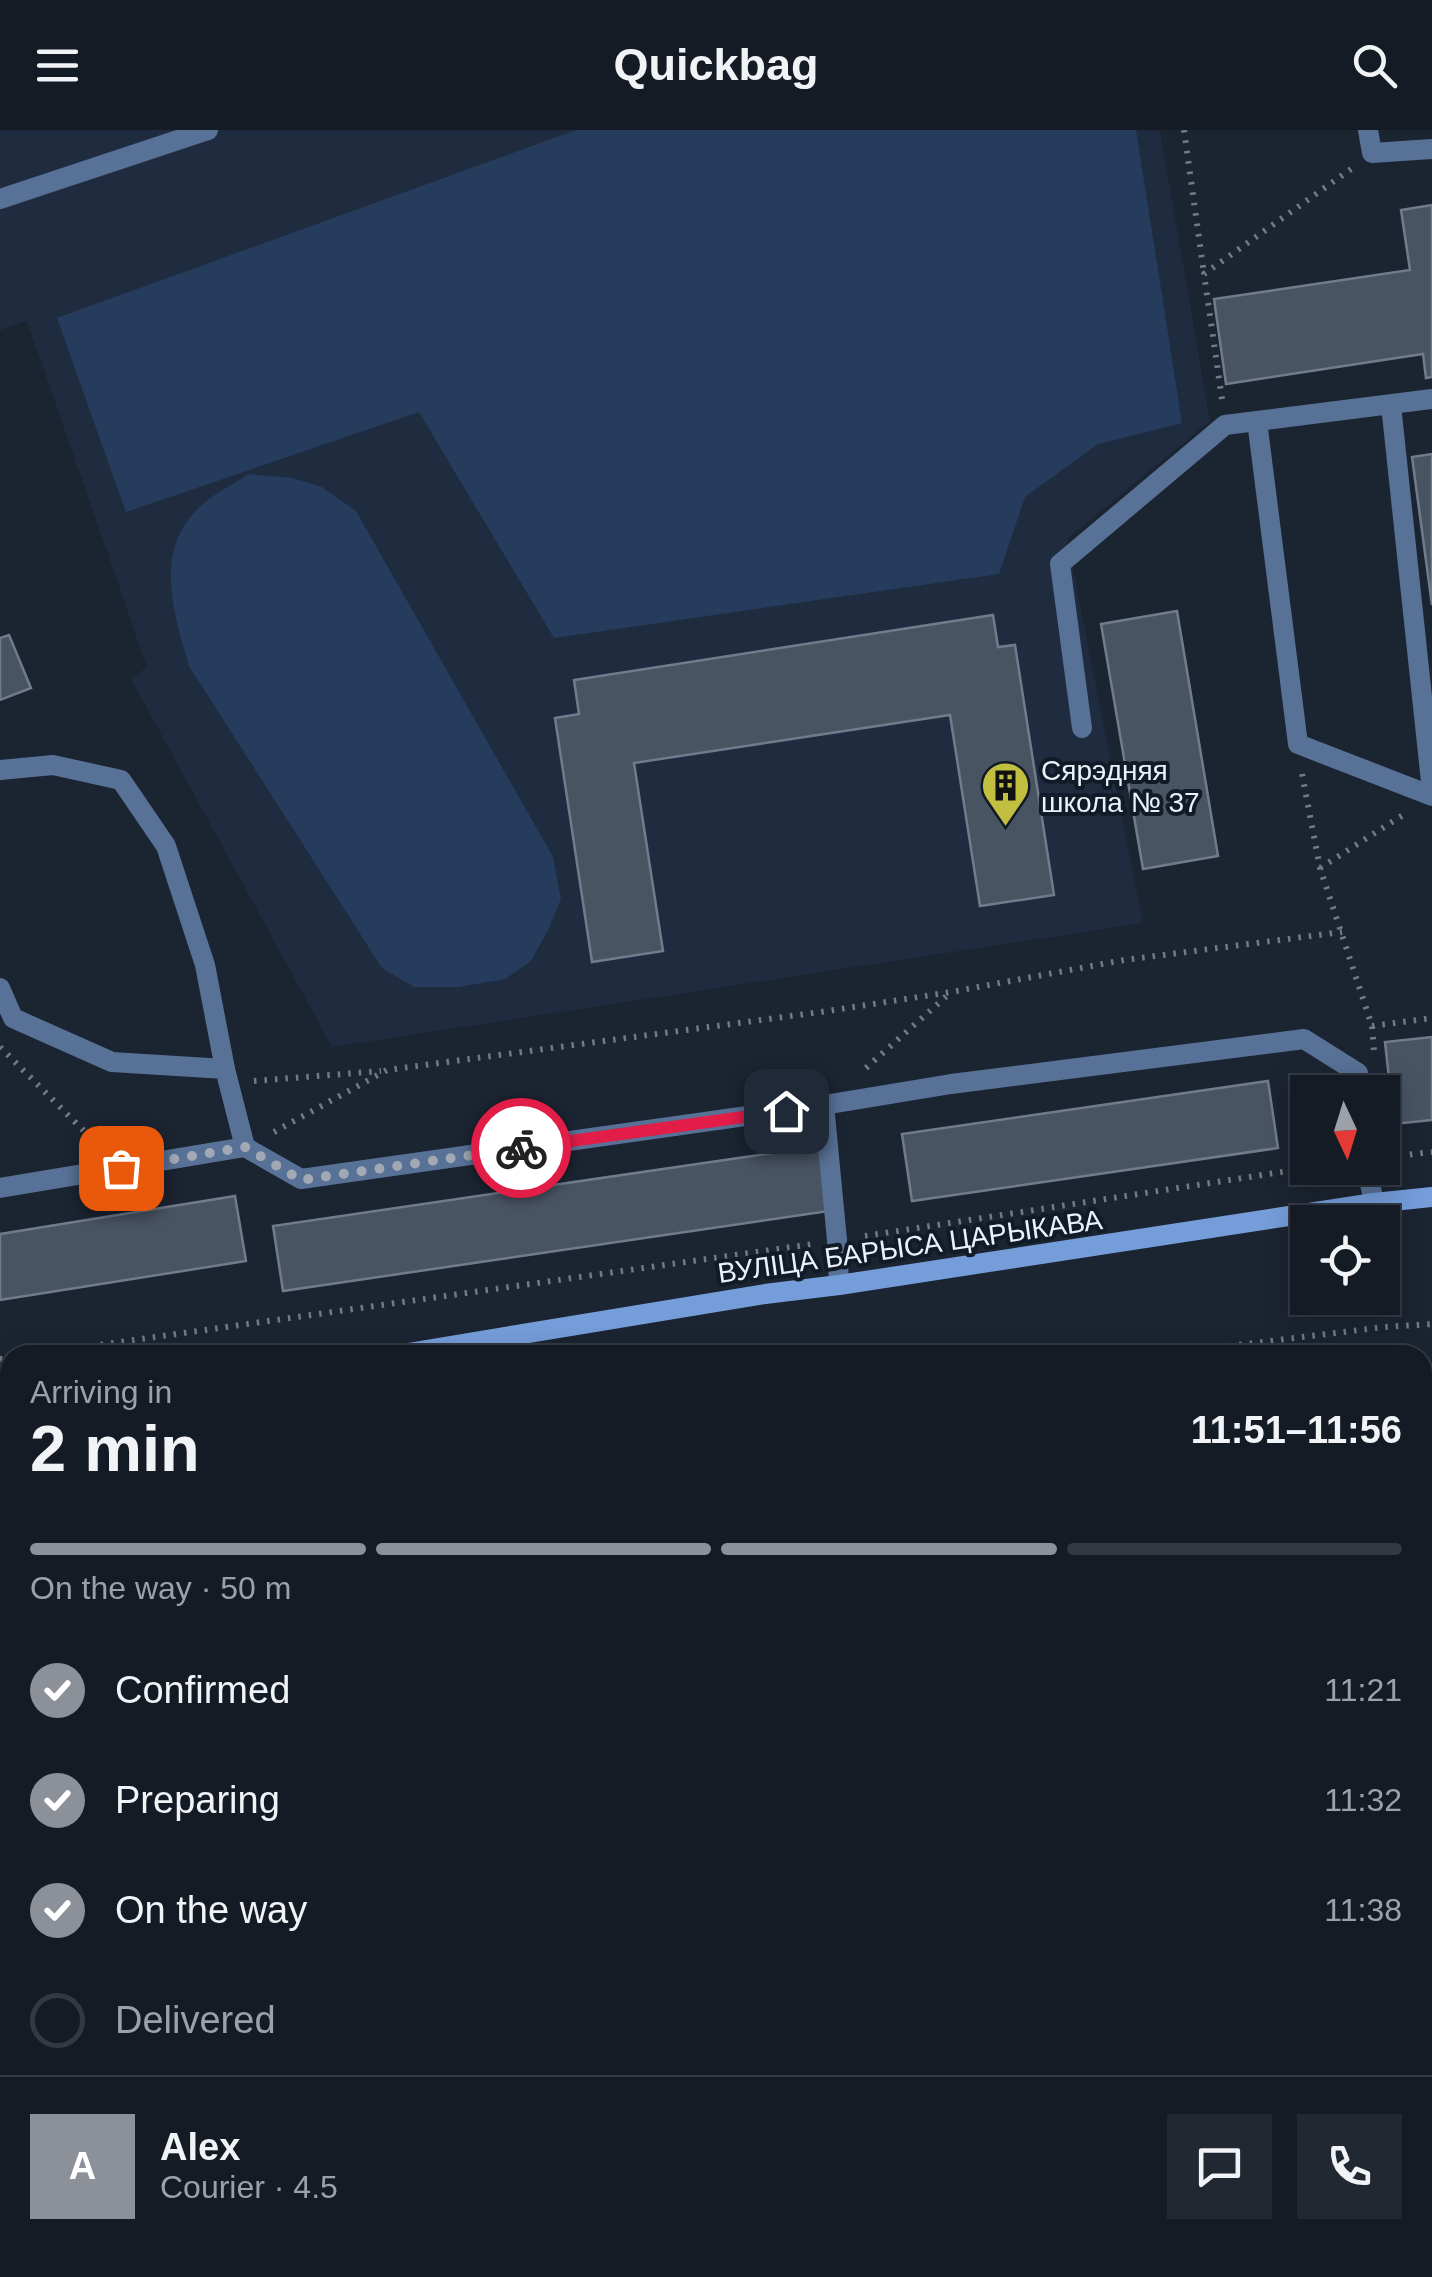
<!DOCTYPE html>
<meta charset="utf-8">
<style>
:root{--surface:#141b25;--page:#212832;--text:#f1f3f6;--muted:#9da1a7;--line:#333942;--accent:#8c9099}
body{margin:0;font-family:Arial,sans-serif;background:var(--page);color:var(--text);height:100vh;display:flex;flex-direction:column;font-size:38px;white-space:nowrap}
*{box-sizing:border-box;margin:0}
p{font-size:32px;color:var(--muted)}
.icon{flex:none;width:55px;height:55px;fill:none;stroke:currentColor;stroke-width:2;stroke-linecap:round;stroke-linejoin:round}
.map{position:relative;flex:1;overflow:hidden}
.sheet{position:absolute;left:0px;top:1215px;width:1432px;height:932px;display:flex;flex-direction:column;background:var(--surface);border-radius:30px 30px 0 0;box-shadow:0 5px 25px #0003,0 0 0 2px var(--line)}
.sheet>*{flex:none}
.needle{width:65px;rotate:176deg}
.tools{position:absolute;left:1290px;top:945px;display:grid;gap:20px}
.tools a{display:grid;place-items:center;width:110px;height:110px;border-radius:0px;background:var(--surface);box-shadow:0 5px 25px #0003,0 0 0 2px var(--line);font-size:50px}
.pin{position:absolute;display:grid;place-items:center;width:85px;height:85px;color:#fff;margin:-42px;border-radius:20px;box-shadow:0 5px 15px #0006}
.courier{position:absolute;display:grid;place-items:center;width:100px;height:100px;margin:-50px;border:8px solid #e11d48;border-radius:50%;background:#fff;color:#222;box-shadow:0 2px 12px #0007}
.summary em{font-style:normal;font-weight:700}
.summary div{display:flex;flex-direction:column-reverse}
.summary{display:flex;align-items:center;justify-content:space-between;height:170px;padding:0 30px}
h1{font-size:65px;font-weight:700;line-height:75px}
.bar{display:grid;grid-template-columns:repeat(4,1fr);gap:15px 10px;align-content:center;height:120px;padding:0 30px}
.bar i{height:12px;border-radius:8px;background:var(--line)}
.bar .active{background:var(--accent)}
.bar p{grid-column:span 4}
.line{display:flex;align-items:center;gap:25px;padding:0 30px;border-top:2px solid var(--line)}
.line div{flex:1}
.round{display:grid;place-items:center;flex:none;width:105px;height:105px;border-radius:0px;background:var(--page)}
ol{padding:0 30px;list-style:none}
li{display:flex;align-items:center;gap:30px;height:110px}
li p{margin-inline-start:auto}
li .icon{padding:10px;border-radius:50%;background:var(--accent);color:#fff;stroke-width:4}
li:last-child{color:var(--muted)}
li i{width:55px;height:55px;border:5px solid var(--line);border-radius:50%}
header{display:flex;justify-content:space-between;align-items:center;height:130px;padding:0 30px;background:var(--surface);font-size:45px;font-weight:700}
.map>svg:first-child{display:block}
.built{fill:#1f2c3f}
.green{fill:#263c5d}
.building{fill:#495463;stroke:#707b8c;stroke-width:2.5}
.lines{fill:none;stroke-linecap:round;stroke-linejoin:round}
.path{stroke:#727a86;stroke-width:6;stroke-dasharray:2.5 8;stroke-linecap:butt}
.service{stroke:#587196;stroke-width:20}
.minor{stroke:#587196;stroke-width:20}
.tertiary{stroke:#587196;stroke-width:20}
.secondary{stroke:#759dd9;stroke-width:20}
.done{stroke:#a2a9b4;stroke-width:10;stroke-dasharray:0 18}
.route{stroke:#e11d48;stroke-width:12}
.labels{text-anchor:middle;stroke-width:8;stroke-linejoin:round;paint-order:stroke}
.poi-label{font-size:28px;fill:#ebf1fb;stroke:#111a27;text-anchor:start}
.street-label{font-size:28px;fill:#ebf1fb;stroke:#111a27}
</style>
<header><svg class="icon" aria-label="menu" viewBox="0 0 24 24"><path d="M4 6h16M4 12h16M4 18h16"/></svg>Quickbag<svg class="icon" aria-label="search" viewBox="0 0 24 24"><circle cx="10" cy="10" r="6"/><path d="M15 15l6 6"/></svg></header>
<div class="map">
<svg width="1432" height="2147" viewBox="0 0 1432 2147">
<rect width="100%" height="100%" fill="#1b2431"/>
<polygon class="built" points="0,0 1160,0 1210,291 1067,409 1143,793 332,917 131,549 147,537 27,191 0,200"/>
<g class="green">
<polygon points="576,0 1136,0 1182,293 1098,314 1025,367 999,444 554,508 419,282 126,382 57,188"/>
<path d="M249 344 293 348 322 357 356 381 553 727 561 769 547 802 531 831 505 849 458 857H414L382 838 189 536C173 480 152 418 203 374 216 362 234 354 249 344Z"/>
</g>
<g class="building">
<polygon points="1432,75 1432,247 1426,248 1423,224 1226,254 1214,169 1410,140 1401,80"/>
<polygon points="1432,324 1432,475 1412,327"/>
<polygon points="1177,481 1218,726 1143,739 1101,494"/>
<polygon points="993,485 998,517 1015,515 1054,765 980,776 950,585 634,633 663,821 592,832 555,588 579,584 574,550"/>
<polygon points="9,505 31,558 0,570 0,508"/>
<polygon points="1432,907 1432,990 1394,994 1385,912"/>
<polygon points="1268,951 1278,1018 912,1071 902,1004"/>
<polygon points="820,1016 829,1081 283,1161 273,1096"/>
<polygon points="235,1066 246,1131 0,1170 0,1104"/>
<polygon points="1432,1492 1432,1555 1422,1557 1422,1493"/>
<polygon points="0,1684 10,1694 10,1760 0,1771"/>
<polygon points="0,1954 10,1964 10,2013 0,2022"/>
<polygon points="146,2138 176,2138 186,2147 137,2147"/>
<polygon points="349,2138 444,2138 449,2143 445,2147 358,2147"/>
<polygon points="825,2138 888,2138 893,2143 889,2147 816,2147"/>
<polygon points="1068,2138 1136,2138 1126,2147 1077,2147"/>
<polygon points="1230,2138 1250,2138 1260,2147 1221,2147"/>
</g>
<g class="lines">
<g class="path">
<polyline points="1184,0 1204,144"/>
<polyline points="1222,269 1204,144 1351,39"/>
<polyline points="1302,644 1320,738 1372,896 1374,921"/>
<polyline points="1320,738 1403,685"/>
<polyline points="1372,896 1432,888"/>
<polyline points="0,917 99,1016"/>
<polyline points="866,938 950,863"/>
<polyline points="254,951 381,941"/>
<polyline points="274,1002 387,940 821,882 951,862 1124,830 1342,802"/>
<polyline points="1389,1027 1432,1022"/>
<polyline points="865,1106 1308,1038"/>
<polyline points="28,1225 813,1114"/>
<polyline points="1156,1225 1384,1197 1432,1194"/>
<polyline points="0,1229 10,1228"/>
<polyline points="0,1362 10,1362"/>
<polyline points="918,2147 930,2138"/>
<polyline points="1010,2147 1021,2138"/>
</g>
<g class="service">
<polyline points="1368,0 1372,23 1432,19"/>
<polyline points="0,69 208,0"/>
<polyline points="1391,275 1432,661"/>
<polyline points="1257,291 1298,614 1432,666"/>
<polyline points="1082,598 1060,434 1225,295 1432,269"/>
<polyline points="0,640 53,635 121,650 166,716 205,835 225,939"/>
<polyline points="0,858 13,888 112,932 225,939 245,1017"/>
<polyline points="824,975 837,1110 839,1155"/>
<polyline points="1367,1038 1374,1073"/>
<polyline points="0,1058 245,1017 301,1049 824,975 951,954 1304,909 1358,943 1360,962"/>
<polyline points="1422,1605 1432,1605"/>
</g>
<g class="minor">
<polyline points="0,1856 10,1866"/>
<polyline points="1422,1948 1432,1956"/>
<polyline points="277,2138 286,2147"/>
</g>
<g class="tertiary">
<polyline points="1422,1786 1432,1778"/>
<polyline points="961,2147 974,2138"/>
</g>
<g class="secondary">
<polyline points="396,1225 765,1164 839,1155 1374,1073 1432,1067"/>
<polyline points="0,1285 10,1283"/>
</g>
</g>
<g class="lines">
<polyline class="done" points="121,1038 245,1017 301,1050 521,1018"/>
<polyline class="route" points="521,1018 786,981"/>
</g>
<defs>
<symbol id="building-pin" viewBox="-11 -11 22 30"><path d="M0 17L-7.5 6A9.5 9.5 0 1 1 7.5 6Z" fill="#c1be40" stroke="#111a27"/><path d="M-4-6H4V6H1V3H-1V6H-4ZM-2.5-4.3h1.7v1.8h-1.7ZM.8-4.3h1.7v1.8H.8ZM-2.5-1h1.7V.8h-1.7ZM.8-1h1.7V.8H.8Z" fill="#111"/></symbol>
</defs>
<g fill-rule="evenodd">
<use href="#building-pin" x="978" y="628" width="55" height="75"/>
</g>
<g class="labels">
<g class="poi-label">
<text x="1041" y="650">Сярэдняя<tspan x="1041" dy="32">школа № 37</tspan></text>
</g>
<g class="street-label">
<text transform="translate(910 1116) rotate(-8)" y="10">ВУЛІЦА БАРЫСА ЦАРЫКАВА</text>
</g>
</g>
</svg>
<div class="tools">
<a><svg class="needle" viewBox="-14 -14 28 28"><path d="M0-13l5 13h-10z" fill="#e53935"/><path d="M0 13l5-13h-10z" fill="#9da1a7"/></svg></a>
<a><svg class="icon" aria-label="locate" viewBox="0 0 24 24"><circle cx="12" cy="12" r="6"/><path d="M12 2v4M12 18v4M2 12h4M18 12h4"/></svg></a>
</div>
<div class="pin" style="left:121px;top:1038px;background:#ea580c"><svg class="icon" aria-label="bag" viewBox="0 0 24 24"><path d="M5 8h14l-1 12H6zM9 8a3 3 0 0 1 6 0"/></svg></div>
<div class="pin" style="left:786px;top:981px;background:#1f2937"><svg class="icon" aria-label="home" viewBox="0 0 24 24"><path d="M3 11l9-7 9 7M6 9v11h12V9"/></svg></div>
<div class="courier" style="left:521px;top:1018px"><svg class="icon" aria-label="bike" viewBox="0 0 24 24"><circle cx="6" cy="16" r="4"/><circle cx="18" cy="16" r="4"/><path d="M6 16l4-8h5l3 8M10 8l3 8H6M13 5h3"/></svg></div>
<section class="sheet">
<div class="summary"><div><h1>2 min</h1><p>Arriving in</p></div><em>11:51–11:56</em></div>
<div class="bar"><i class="active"></i><i class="active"></i><i class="active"></i><i></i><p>On the way · 50 m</p></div>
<ol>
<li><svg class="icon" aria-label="check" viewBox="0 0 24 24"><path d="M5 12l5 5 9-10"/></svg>Confirmed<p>11:21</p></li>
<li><svg class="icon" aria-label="check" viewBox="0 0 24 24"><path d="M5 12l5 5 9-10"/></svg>Preparing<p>11:32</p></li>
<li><svg class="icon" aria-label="check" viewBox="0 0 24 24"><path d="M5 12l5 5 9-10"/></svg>On the way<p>11:38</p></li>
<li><i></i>Delivered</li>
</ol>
<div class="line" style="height:180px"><b class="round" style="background:var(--accent);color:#fff">A</b><div><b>Alex</b><p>Courier · 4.5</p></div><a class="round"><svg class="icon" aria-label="chat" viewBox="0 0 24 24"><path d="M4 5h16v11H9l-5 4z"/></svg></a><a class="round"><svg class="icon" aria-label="phone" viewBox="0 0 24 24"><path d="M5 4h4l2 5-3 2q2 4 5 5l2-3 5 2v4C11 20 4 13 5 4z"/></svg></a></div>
</section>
</div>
